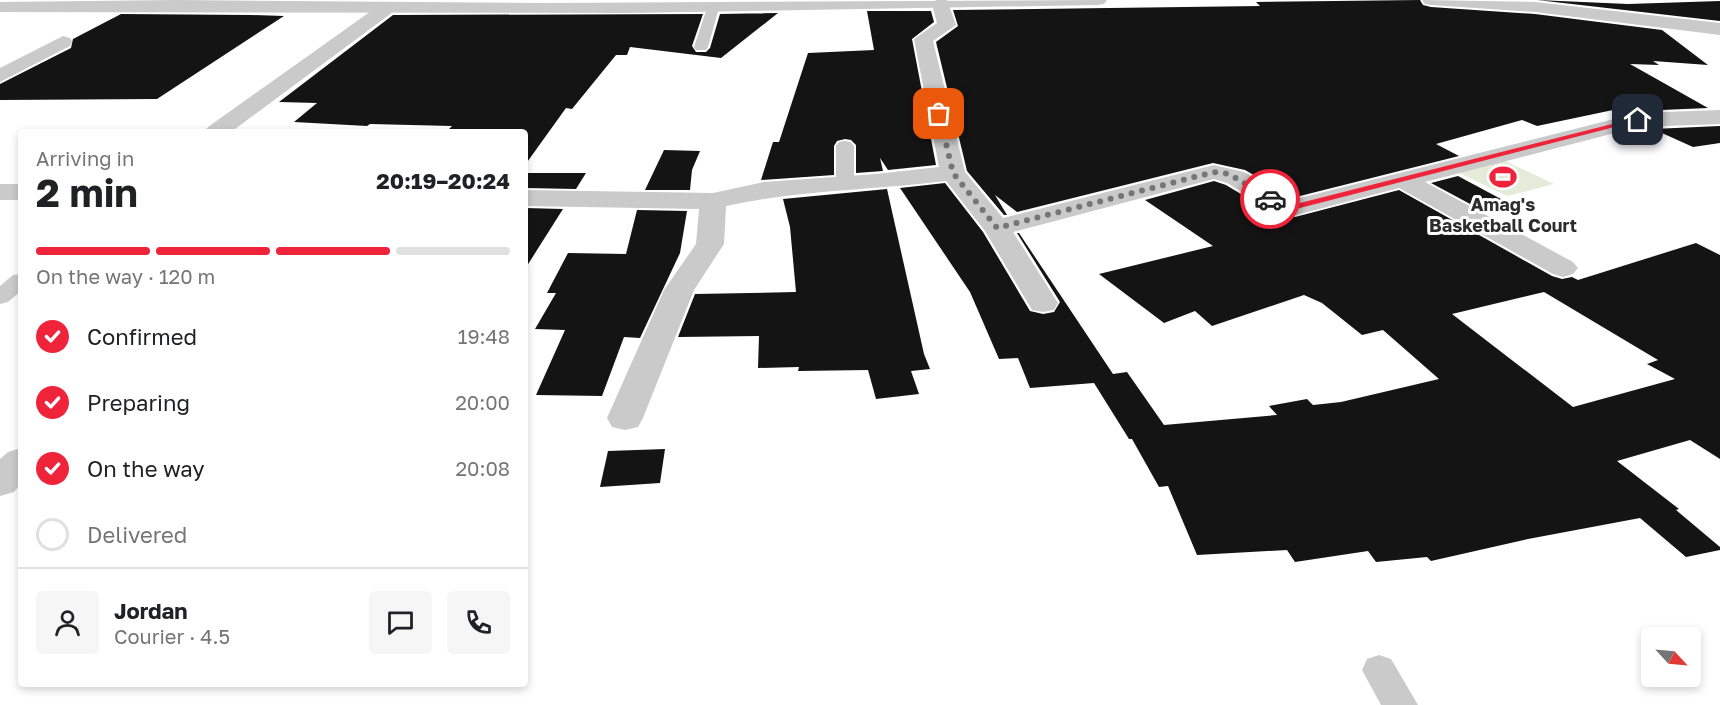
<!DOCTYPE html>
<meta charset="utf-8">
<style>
:root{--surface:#fff;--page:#f6f6f6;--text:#202124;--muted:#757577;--line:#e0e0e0;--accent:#ef243b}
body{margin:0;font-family:"Golos Text",sans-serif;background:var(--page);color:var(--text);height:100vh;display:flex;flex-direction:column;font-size:22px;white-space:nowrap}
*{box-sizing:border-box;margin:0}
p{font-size:20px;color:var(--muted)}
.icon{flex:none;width:33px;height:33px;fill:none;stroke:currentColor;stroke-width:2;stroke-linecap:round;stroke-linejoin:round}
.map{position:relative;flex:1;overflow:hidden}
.sheet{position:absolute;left:18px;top:129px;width:510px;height:558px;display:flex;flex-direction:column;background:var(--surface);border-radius:6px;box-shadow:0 3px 9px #0003}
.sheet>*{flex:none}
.needle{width:39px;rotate:116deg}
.controls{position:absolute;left:1641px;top:627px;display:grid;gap:12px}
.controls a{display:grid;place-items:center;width:60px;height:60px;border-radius:6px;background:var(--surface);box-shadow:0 3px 9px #0003;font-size:30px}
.pin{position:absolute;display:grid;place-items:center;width:51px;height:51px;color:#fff;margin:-26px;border-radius:12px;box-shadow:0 3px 9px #0006}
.courier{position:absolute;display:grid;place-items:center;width:60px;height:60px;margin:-30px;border:4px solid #ef243b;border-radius:50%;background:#fff;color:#222;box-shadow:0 2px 8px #0007}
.head em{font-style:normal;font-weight:700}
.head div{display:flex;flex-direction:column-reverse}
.head{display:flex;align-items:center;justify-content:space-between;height:102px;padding:0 18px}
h1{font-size:39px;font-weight:700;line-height:45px}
.bar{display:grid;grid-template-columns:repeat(4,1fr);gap:9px 6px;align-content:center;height:72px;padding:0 18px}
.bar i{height:8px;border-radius:4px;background:var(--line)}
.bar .on{background:var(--accent)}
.bar p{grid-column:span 4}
.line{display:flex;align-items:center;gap:15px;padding:0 18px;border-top:2px solid var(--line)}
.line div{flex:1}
.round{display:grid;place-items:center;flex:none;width:63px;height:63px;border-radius:6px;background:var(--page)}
ol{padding:0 18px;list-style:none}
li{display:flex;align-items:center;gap:18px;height:66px}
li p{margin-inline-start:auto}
li .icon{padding:6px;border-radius:50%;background:var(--accent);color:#fff;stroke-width:4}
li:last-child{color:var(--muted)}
li i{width:33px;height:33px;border:3px solid var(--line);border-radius:50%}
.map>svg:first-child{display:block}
.green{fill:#e4ecd9}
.building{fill:#141414;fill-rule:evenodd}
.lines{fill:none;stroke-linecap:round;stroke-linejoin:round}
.service{fill:#cacaca;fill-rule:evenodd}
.minor{fill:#cacaca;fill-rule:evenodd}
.tertiary{fill:#cacaca;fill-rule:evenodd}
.route{fill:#ef243b}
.done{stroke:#767676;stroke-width:6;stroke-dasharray:0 10.8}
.labels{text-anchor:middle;stroke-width:6;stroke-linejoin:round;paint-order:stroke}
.far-poi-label{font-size:18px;font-weight:bold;fill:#2d2d2d;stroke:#fff}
</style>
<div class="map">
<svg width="1720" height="705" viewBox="0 0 1720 705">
<rect width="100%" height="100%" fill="#fff"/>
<polygon class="green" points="1501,159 1554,184 1507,196 1453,170"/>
<g class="building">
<polygon points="1420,0 1423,5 1431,7 1535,14 1662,30 1708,65 1653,61 1659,65 1630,64 1708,108 1638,111 1623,114 1613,110 1537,126 1522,120 1436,144 1459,156 1296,197 1285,193 1245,170 1213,163 1017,212 995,195 1007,215 1004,215 967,171 936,42 958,26 953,10 1260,6 1256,2"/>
<polygon points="1537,0 1628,4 1720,1 1720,21"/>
<polygon points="867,11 931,11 934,22 912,39 936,165 888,170 880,158 883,171 856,173 856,145 851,140 845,139 837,141 834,146 834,175 761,180 773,142 779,142 808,53 874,50"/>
<polygon points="778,13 721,58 630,47 627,55 616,55 572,109 566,108 525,165 525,132 446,132 452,126 370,124 367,126 294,122 317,103 279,102 393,15 703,14 692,46 696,52 706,52 710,48 720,14"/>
<polygon points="121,14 251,15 284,16 157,99 0,100 0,84 71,48 73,39"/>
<polygon points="1720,126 1720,143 1693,147 1653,129"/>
<polygon points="664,150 700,151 692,170 690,190 645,190"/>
<polygon points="525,173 586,173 576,189 525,188"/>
<polygon points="1458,176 1514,206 1485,212 1431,183"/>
<path d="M1214 181 1226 185 1264 208 1295 217 1399 190 1552 276 1562 279 1572 277 1578 280 1696 243 1720 255V459L1690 440 1617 461 1679 509 1676 510 1720 547V550L1686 557 1640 518 1528 539 1431 561 1427 557 1376 562 1368 551 1295 562 1287 550 1197 555 1168 486 1159 487 1132 439H1129L1094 383 1030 388 1018 358 999 359 970 292 900 188 945 183 983 232 1030 311 1043 314 1054 312 1060 302 1017 233H1019L1113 374 1127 372 1164 425 1277 415 1269 406 1307 399 1313 405 1341 402 1439 379 1383 330 1362 335 1322 303 1304 295 1212 326 1195 311 1164 323 1099 274 1213 246 1145 200ZM1544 292 1658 360 1647 364 1675 379 1573 407 1452 314Z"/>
<polygon points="887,189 924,354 930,369 911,371 919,394 876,399 868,370 798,371 799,367 758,368 759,336 678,337 695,294 796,292 790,227 783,199"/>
<polygon points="525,208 563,209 525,269"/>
<polygon points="637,210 687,211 680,253 640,338 624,337 602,396 536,395 565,330 535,329 556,293 547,293 568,253 626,254"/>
<polygon points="665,449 660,483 600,487 608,451"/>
</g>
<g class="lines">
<g class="service">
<polygon points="713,4 719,8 708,47 706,50 696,50 694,47 707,8"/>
<polygon points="845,141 851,142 854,146 854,184 852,188 838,188 836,184 836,146 839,142"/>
<polygon points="21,274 21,291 8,302 0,304 0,286 13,275"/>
<polygon points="1379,655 1391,659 1418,705 1381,705 1362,670 1367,659"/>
</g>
<g class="minor">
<path d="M936 0H947L956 25 933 41 965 172 1003 218 1214 165 1244 172 1284 195 1296 199 1638 113 1720 110V124L1638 127 1425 182 1573 262 1578 268 1573 274 1563 277 1553 274 1399 188 1296 215 1265 206 1227 183 1214 179 1013 232 1058 303 1054 310 1043 312 1032 310 985 231 946 181C873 190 798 190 726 206L724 244 694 290 643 418 638 427 625 430 612 427 607 418 664 290 696 244 699 209 525 206V190L713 193 764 182 876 174 939 167 914 39 937 23 932 4Z"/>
<polygon points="387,3 393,4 396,8 393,12 231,132 204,132 208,127 381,4"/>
<polygon points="63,36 70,38 72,42 70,46 0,82 0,68"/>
<rect x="0" y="184" width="21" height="16"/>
<polygon points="21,448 21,484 14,492 0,496 0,459 8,452"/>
</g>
<g class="tertiary">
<polygon points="176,0 548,3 1107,0 1104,4 1098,5 626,13 0,12 0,2"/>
<polygon points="1422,0 1535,2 1720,23 1720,35 1535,12 1431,5 1425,4"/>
</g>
</g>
<polygon class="route" points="1636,118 1642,120 1296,209 1283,208 1266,199 1270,197 1287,204 1296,204"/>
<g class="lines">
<polyline class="done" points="939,114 953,173 997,228 1214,172 1229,174 1270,199"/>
</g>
<defs>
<symbol id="stadium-bare" viewBox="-9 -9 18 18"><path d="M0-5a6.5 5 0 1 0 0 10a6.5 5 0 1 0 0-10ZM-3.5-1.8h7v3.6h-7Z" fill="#ef243b" stroke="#fff" stroke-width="2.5" paint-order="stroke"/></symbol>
</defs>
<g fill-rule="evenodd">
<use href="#stadium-bare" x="1484" y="158" width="38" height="38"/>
</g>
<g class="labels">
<g class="far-poi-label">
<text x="1503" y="211">Amag's<tspan x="1503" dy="21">Basketball Court</tspan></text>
</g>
</g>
</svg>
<div class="controls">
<a><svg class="needle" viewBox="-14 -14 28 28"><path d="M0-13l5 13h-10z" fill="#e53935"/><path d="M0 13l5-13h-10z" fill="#757577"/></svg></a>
</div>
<div class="pin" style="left:939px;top:114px;background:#ea580c"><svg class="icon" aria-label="bag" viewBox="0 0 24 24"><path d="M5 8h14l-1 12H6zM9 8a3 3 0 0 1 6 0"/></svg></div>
<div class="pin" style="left:1638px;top:120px;background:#1f2937"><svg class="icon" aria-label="home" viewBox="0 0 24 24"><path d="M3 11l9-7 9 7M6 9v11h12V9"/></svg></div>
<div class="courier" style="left:1270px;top:199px"><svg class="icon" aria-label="car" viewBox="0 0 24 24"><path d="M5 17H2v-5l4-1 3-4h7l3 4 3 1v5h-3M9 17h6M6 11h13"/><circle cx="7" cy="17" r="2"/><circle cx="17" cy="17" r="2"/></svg></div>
<section class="sheet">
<div class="head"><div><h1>2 min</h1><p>Arriving in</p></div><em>20:19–20:24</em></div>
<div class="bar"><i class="on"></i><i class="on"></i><i class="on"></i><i></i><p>On the way · 120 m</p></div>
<ol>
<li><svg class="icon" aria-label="check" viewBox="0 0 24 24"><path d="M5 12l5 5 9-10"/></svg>Confirmed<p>19:48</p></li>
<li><svg class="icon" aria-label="check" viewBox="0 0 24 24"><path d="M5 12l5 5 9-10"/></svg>Preparing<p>20:00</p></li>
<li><svg class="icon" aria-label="check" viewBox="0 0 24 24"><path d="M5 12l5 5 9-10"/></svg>On the way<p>20:08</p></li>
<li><i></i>Delivered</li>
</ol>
<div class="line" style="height:108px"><a class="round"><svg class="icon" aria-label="person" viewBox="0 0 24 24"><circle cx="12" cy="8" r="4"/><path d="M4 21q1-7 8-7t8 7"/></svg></a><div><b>Jordan</b><p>Courier · 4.5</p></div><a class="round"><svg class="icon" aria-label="chat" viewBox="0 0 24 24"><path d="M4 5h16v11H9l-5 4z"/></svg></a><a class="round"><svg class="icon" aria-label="phone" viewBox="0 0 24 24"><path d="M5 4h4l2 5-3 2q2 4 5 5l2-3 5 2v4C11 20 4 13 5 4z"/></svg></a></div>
</section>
</div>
